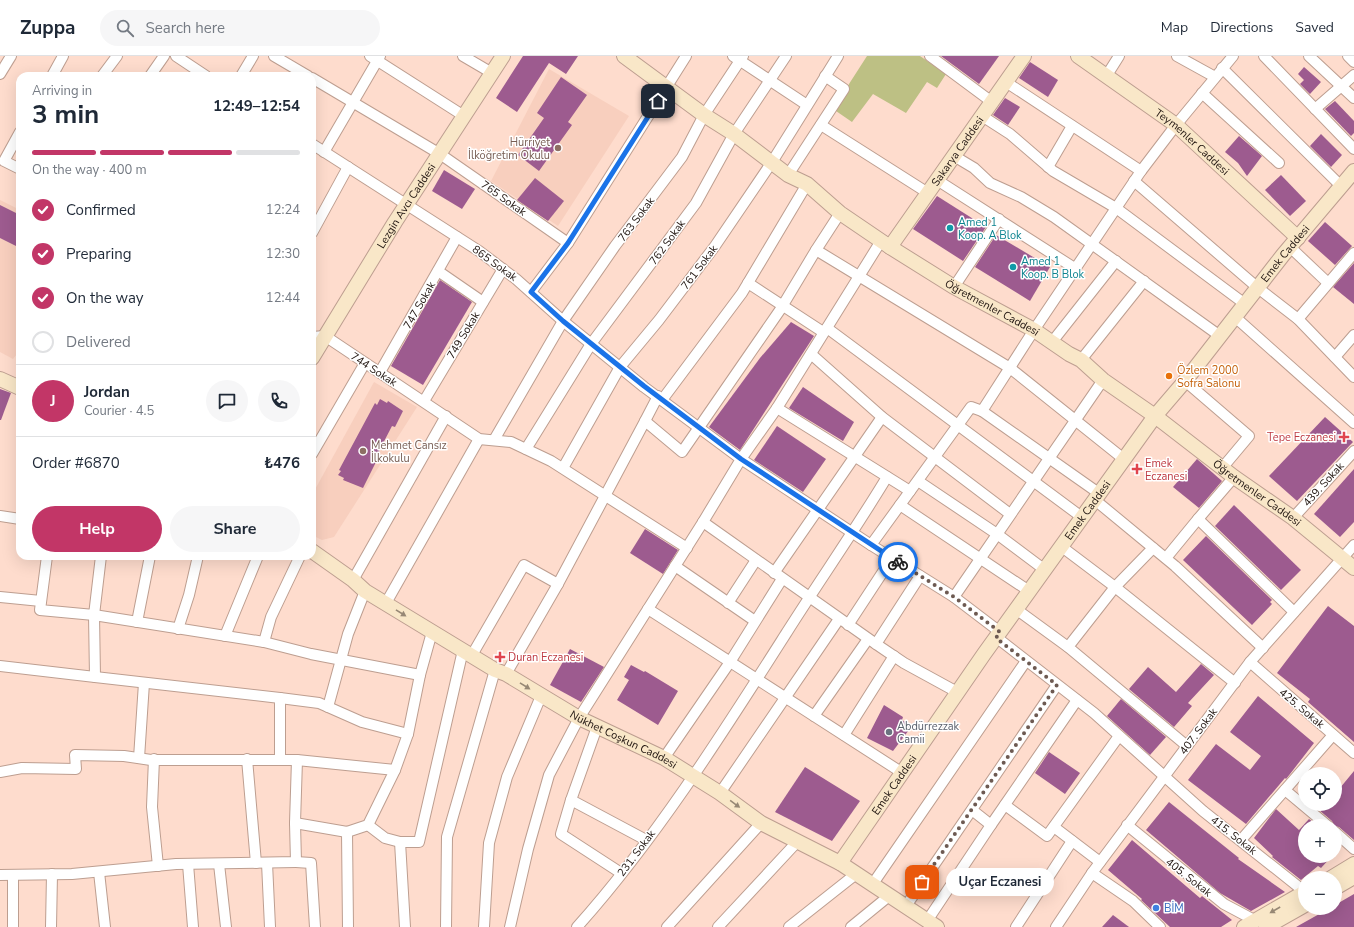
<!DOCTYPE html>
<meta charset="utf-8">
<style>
:root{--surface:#fff;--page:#f6f6f7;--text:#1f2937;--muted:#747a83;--line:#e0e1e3;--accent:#c23667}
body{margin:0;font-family:"Nunito Sans",sans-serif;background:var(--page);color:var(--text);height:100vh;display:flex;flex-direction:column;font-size:15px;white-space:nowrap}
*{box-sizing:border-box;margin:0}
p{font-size:13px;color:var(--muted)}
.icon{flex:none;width:22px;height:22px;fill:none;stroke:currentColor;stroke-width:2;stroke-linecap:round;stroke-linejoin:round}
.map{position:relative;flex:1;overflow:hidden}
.sheet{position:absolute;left:16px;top:16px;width:300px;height:488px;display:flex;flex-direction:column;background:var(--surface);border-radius:12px;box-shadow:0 4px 16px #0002}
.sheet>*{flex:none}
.controls{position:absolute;left:1298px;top:711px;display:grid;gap:8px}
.controls a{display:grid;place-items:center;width:44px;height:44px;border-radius:50%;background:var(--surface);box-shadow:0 4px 16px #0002;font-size:20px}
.pin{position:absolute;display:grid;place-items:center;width:34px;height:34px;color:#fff;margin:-17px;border-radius:8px;box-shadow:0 2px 6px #0006}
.courier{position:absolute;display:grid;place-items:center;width:40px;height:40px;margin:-20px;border:3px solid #1a73e8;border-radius:50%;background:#fff;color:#222;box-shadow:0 1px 5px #0007}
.bubble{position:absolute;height:28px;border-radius:14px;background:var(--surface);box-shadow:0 4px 16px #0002;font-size:13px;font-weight:700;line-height:28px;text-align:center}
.head em{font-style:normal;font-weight:700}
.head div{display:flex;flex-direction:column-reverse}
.head{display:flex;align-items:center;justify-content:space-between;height:68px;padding:0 16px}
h1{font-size:26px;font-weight:700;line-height:30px}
.bar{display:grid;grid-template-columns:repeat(4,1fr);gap:6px 4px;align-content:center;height:48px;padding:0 16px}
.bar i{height:5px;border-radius:3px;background:var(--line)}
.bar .current{background:var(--accent)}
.bar p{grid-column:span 4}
.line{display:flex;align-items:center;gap:10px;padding:0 16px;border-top:1px solid var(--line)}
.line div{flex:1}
.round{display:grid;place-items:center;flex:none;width:42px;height:42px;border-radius:21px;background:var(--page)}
ol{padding:0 16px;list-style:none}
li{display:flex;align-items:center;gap:12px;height:44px}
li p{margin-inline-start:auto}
li .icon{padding:4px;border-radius:50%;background:var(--accent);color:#fff;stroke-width:4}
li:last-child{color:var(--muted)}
li i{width:22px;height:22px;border:2px solid var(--line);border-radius:50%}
.cta{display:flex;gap:8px;margin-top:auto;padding:8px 16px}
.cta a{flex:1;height:46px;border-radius:24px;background:var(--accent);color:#fff;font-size:16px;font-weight:700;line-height:46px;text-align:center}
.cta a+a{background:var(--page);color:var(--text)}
header{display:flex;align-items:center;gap:24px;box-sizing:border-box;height:56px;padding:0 20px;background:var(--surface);border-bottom:1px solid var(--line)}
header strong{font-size:19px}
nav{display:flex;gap:22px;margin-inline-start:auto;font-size:14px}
.search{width:280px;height:36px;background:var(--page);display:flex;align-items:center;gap:10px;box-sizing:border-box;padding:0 14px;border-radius:22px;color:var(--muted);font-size:15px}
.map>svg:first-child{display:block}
.built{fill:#f8cfbe}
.green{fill:#bdc084}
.building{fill:#9d5b8f}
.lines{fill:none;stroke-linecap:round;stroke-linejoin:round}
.street-casing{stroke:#bd9e90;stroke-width:12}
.secondary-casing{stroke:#bd9e90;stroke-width:16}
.street{stroke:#fff;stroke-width:10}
.secondary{stroke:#f9e7c8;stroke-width:14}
.oneway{fill:#978875}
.done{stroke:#6d5a52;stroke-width:4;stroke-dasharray:0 7.2}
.route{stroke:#1a73e8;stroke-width:5}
.education-dot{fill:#8d6e63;stroke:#fff;stroke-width:1.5}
.culture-dot{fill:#0f9aa8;stroke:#fff;stroke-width:1.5}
.food-dot{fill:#e8710a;stroke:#fff;stroke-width:1.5}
.health-dot{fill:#e0444e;stroke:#fff;stroke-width:1.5}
.worship-dot{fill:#6b7280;stroke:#fff;stroke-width:1.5}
.shop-dot{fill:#3f7fe0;stroke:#fff;stroke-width:1.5}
.labels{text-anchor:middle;stroke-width:3;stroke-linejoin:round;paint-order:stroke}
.education-label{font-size:11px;fill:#785e54;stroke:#fff;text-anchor:end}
.street-label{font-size:11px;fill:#1f140f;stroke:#fff}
.culture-label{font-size:11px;fill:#0d838f;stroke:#fff;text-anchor:start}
.food-label{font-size:11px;fill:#c56008;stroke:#fff;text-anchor:start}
.health-label{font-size:11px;fill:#be3a42;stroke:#fff;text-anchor:start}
.worship-label{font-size:11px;fill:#5b616d;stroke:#fff;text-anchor:start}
.shop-label{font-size:11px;fill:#366cbe;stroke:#fff;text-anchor:start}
</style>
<header>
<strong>Zuppa</strong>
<div class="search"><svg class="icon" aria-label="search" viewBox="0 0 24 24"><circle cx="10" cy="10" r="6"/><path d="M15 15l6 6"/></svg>Search here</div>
<nav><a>Map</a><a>Directions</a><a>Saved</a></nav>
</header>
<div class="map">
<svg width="1354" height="871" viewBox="0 0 1354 871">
<rect width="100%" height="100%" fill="#fedccd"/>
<g class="built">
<polygon points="549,13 629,60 558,170 491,125"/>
<polygon points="0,144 20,154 20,294 13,303 0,296"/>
<polygon points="374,326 417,351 334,481 322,484 312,479 312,439"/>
</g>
<polygon class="green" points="867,0 920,0 946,18 937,32 927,26 906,57 873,38 852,66 836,55 849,28"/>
<g class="building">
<polygon points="523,0 578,0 566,18 549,7 517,56 496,42"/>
<polygon points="941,0 999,0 979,28"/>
<polygon points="1030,6 1058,24 1048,41 1019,22"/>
<polygon points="1304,11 1321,26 1310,38 1300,28 1304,24 1298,18"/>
<polygon points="561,21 587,39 568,66 572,69 539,115 518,99 544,62 537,57"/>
<polygon points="1005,42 1020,51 1008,69 993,59"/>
<polygon points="1335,45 1354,65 1354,77 1351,80 1325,53"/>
<polygon points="1321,78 1342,99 1331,111 1310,90"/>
<polygon points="1239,80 1262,100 1247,120 1238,107 1225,96"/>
<polygon points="444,114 475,133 462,153 432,135"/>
<polygon points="1281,119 1306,145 1290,160 1265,134"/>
<polygon points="535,122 564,145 548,165 517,144"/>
<polygon points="937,140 986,171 963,205 913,173"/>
<polygon points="0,149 20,159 20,192 0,182"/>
<polygon points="1325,166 1352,190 1335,209 1308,185"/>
<polygon points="996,179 1050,211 1030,245 975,211"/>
<polygon points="1354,207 1354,248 1333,231"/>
<polygon points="440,224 472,246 423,329 391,310"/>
<polygon points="791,266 814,280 740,394 709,371 760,302"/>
<polygon points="803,331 854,366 843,385 789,352"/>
<polygon points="0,333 11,337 1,364 0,364"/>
<polygon points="380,343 387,347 388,345 403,355 395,371 392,370 378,397 380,398 363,432 343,424 344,422 338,419 341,415 339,414 375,347 377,349"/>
<polygon points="1325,361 1353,386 1297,445 1269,420"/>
<polygon points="777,370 826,403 803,436 754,404"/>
<polygon points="1197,403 1222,425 1199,452 1173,431"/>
<polygon points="1354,413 1354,466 1340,481 1314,458"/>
<polygon points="1234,449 1301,514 1281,534 1215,470"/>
<polygon points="645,473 678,494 663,518 630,497"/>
<polygon points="1206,480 1272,544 1270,546 1272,548 1252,569 1183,504"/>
<polygon points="1328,550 1354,570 1354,686 1308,646 1310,643 1277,617"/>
<polygon points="570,593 604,611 581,646 550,629"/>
<polygon points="1201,608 1214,619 1188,647 1192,650 1174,671 1129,633 1148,611 1176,636"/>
<polygon points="631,609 644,616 645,615 678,635 658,669 617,644 629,624 624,621"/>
<polygon points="1258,640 1314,687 1290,718 1286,723 1285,722 1246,768 1188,724 1216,688 1250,714 1261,700 1230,676"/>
<polygon points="1121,643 1166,681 1150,699 1107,660"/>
<polygon points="884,649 903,661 902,664 912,670 893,695 867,682"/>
<polygon points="1049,696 1080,717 1065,738 1035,717"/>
<polygon points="805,711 860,745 832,785 775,756"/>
<polygon points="1354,715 1354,784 1339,771 1334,770 1332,765 1318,753 1323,748 1335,748 1335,738"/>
<polygon points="1169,746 1239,802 1238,803 1285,836 1251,855 1220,837 1146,774"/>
<polygon points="1276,753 1299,774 1309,763 1318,770 1305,770 1305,800 1332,800 1321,812 1318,810 1301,824 1272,801 1273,800 1254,782"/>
<polygon points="1132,784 1200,842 1202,840 1232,864 1221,871 1170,871 1141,844 1142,843 1108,814"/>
<polygon points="1335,785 1341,790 1335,797"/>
<polygon points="1354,838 1354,871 1296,871 1330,852 1335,852 1335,849"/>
<polygon points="1113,859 1129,871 1102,871"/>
</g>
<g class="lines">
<defs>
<g id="street">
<polyline points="176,0 206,20"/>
<polyline points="274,0 308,20"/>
<polyline points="370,0 464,60"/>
<polyline points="463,0 492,17"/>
<polyline points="733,0 807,49"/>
<polyline points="930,0 992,46"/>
<polyline points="1177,0 1215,21"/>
<polyline points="1264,0 1354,93"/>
<polyline points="1309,0 1354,42"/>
<polyline points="1348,0 1354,6"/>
<polyline points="1222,12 1341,130"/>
<polyline points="0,18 11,0"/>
<polyline points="1107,19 1119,0"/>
<polyline points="52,20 63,0"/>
<polyline points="102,20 117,0"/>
<polyline points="150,20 164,0"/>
<polyline points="241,20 253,0"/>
<polyline points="312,22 440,98 568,187"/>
<polyline points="1006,26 1141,115"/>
<polyline points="1202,37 1279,107"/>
<polyline points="1315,53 1354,19"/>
<polyline points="982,60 1010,78 1053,115 1116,152 1245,248"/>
<polyline points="821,69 928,137"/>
<polyline points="20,76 4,105 20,113"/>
<polyline points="312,88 479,195 516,223 563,265 644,331 741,403 703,466 579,662 549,719 528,793 510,871"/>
<polyline points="324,96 380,0"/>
<polyline points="954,100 974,112 990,127 1021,141 1054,161 1220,280"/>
<polyline points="1048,111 1072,70"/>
<polyline points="788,119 844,33 825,20"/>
<polyline points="937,124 1076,213"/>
<polyline points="1134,125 1258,232 1298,263 1354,321"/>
<polyline points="312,177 348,111"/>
<polyline points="1290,191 1328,227"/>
<polyline points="816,194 1010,312 1125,404"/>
<polyline points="438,215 483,246"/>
<polyline points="748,227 823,276"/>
<polyline points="954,231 999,163"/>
<polyline points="531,236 568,187 686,0"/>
<polyline points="1235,261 1354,367"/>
<polyline points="1298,263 1354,197"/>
<polyline points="827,272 1083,462"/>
<polyline points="312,281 325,280 479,383 511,386 551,405 687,492"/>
<polyline points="1052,286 1116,205"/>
<polyline points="811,298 882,361 1010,458"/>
<polyline points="1335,301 1354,279"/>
<polyline points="1081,304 1144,225"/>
<polyline points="380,316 457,181"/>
<polyline points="1185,325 1249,380 1223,411"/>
<polyline points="662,344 742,237 807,128"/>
<polyline points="424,345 503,213"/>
<polyline points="777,352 910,435"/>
<polyline points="982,355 1100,438"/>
<polyline points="645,365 658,340"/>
<polyline points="494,384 563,265 615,190 682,101 704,59 743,0"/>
<polyline points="526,393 591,288 696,147 734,78 786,0"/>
<polyline points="312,398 365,307"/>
<polyline points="563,412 620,311 659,264 715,190 772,106 838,0"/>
<polyline points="1234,421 1198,463 1294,556"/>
<polyline points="918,425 997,478 1045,514"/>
<polyline points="1095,444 1175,510 1263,592"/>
<polyline points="900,449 1029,535"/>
<polyline points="0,460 20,463"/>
<polyline points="1293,462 1354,395"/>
<polyline points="703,466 876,588 904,607 957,636"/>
<polyline points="871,489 741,403 777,352 881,185"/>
<polyline points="1062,491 1115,531 1068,591 1187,690"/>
<polyline points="1153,492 1115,531 1235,627"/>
<polyline points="47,500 40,554 94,559 101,500"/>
<polyline points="1166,502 1198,463"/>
<polyline points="675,510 755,565"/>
<polyline points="774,517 882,361"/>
<polyline points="353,524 446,360"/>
<polyline points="0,541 41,545"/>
<polyline points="954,541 871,489 971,351 982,355 1034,274 1141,115 1176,69 1233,0"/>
<polyline points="386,547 479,383"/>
<polyline points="728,547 756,504"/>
<polyline points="648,553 901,716"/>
<polyline points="1016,553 1068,591"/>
<polyline points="137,566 150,500"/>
<polyline points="848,569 892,502"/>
<polyline points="178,573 189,539 198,500"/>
<polyline points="1000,576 954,541 1103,324"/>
<polyline points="225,580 258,500"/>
<polyline points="996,581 1094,657 1203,755 1305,836"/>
<polyline points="264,586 271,561 300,500"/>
<polyline points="876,588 920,520"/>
<polyline points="472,599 524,509 558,528"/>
<polyline points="1250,606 1354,697"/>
<polyline points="0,610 95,621 94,559 264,586 311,598 420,619"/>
<polyline points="506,618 558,528 645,365 682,396 780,254 816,194 840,157"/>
<polyline points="95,621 280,642 280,703"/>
<polyline points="280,642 319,647 362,666 408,678"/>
<polyline points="328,651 348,578 365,535"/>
<polyline points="814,660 868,583"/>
<polyline points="597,671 571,744 646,784"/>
<polyline points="844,679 894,600"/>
<polyline points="139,702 144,627"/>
<polyline points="664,702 730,606 782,523"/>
<polyline points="154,703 152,751 158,810"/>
<polyline points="247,703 256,807"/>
<polyline points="297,704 295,767 347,776 368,769 395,714 408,678 420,619 432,576"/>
<polyline points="0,716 22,712 76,713 75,699 124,700 151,704 297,704 395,714"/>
<polyline points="1285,734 1328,770"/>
<polyline points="720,737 839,563"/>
<polyline points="571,744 561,778 621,817"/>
<polyline points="1005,749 1047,780 1119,680"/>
<polyline points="972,754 991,769 1077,644"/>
<polyline points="368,769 385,782 400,786"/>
<polyline points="1127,769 1224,848 1256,865"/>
<polyline points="1054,771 1100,806"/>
<polyline points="347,776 348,871"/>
<polyline points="1335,776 1354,793"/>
<polyline points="1241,784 1333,679"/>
<polyline points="296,806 311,807 315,871"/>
<polyline points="267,807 270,871"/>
<polyline points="188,808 193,871"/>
<polyline points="219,808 226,871"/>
<polyline points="99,816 105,871"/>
<polyline points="1092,817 1133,845 1160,871"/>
<polyline points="0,819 72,818 176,808 296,806 295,767"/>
<polyline points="13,819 13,871"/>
<polyline points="872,829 1026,605"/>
<polyline points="906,850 1057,629"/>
<polyline points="927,865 991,769"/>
<polyline points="51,871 52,818"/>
<polyline points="405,871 400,786 419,786 463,594"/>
<polyline points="446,871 447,781 495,614"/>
<polyline points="484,871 489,787 507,721 541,640"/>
<path d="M577 871C656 783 724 675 787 576 820 524 855 474 887 421"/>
<polyline points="667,871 761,767"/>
<polyline points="718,871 797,786"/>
<polyline points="789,871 856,818"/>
<polyline points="851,871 889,840"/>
<polyline points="1016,871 1072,785"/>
<polyline points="1056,871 1092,817 1250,606 1354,489"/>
</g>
<g id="secondary">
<path id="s1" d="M624 0 704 59 734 78 788 119 807 128 840 157 890 191 954 231 1034 274 1069 298 1081 304 1103 324 1155 360 1234 421 1293 462 1354 512"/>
<path id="s2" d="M1078 0 1176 69 1298 182"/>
<path id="s3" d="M890 191 1024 0"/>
<path id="s4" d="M312 302 395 166 503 0"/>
<polyline points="0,323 20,332"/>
<path id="s5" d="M312 495 353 524 365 535 495 614 506 618 579 662 664 702 720 737 761 767 840 807 937 871"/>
<path id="s6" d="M840 807 984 598 1155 360 1185 325 1283 199 1354 115"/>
<polyline points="1331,822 1354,808"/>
<polyline points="1335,832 1354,821"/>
<polyline points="1244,871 1305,836"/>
<polyline points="1266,871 1305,849"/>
</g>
</defs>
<use href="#street" class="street-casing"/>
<use href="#secondary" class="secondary-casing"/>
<use href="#street" class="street"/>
<use href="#secondary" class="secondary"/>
</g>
<defs><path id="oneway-solid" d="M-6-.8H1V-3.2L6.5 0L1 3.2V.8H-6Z"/></defs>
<g class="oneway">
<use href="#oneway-solid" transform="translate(401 557) rotate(32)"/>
<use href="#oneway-solid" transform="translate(525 630) rotate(32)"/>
<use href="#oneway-solid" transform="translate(735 748) rotate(36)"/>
<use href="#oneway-solid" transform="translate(1275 854) rotate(150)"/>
</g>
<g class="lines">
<polyline class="done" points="898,506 954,541 1000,576 996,582 1057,629 922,826"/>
<polyline class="route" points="658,45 568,187 531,236 563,265 644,330 741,403 898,506"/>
</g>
<g class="education-dot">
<circle cx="558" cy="92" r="4"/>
<circle cx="363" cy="395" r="4"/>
</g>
<g class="culture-dot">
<circle cx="950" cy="172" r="4"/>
<circle cx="1013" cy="211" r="4"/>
</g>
<circle class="food-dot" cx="1169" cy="320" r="4"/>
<g class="health-dot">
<path d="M1342 375h4v4h4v4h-4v4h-4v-4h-4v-4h4z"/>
<path d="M1135 407h4v4h4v4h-4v4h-4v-4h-4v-4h4z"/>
<path d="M498 595h4v4h4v4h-4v4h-4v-4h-4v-4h4z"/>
</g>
<circle class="worship-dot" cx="889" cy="676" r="4"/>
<circle class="shop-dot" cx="1156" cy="852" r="4"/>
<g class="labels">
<g class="education-label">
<text x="550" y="90">Hürriyet<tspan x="550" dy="13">İlköğretim Okulu</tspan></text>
<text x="371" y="393" text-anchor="start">Mehmet Cansız<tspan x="371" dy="13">İlkokulu</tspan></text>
</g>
<g class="street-label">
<text dy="4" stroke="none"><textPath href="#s2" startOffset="143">Teymenler Caddesi</textPath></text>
<text dy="4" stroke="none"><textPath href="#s3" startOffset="117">Sakarya Caddesi</textPath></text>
<text transform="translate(504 142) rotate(35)" y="4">765 Sokak</text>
<text dy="4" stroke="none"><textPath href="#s4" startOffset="179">Lezgin Avcı Caddesi</textPath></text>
<text transform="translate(636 163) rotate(-53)" y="4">763 Sokak</text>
<text transform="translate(667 186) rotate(-54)" y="4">762 Sokak</text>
<text dy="4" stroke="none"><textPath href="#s6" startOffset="755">Emek Caddesi</textPath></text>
<text transform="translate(495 207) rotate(36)" y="4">865 Sokak</text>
<text transform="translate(699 211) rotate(-53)" y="4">761 Sokak</text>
<text transform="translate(419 249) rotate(-60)" y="4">747 Sokak</text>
<text dy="4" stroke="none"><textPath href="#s1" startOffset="447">Öğretmenler Caddesi</textPath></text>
<text transform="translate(463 279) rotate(-59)" y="4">749 Sokak</text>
<text transform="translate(374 313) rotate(33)" y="4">744 Sokak</text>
<text transform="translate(1323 428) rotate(-48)" y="4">439. Sokak</text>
<text dy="4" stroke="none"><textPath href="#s1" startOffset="771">Öğretmenler Caddesi</textPath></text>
<text dy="4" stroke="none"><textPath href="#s6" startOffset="431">Emek Caddesi</textPath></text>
<text transform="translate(1302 652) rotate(40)" y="4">425. Sokak</text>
<text transform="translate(1198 675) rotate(-53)" y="4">407. Sokak</text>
<text dy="4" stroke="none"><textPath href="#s5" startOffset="365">Nükhet Coşkun Caddesi</textPath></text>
<text dy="4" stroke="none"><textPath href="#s6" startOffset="95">Emek Caddesi</textPath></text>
<text transform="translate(1234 779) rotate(38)" y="4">415. Sokak</text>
<text transform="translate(636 797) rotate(-53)" y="4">231. Sokak</text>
<text transform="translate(1189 821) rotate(38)" y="4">405. Sokak</text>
</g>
<g class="culture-label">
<text x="958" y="170">Amed 1<tspan x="958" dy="13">Koop. A Blok</tspan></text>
<text x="1021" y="209">Amed 1<tspan x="1021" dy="13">Koop. B Blok</tspan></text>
</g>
<g class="food-label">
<text x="1177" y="318">Özlem 2000<tspan x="1177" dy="13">Sofra Salonu</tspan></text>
</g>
<g class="health-label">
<text x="1336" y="385" text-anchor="end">Tepe Eczanesi</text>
<text x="1145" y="411">Emek<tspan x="1145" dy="13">Eczanesi</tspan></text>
<text x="508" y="605">Duran Eczanesi</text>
</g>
<g class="worship-label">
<text x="897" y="674">Abdürrezzak<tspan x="897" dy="13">Camii</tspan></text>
</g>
<g class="shop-label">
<text x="1164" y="856">BİM</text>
</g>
</g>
</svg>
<div class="controls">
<a><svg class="icon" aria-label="locate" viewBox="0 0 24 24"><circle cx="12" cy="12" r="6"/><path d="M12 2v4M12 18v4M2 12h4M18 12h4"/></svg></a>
<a>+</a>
<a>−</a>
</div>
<div class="pin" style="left:922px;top:826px;background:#ea580c"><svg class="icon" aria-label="bag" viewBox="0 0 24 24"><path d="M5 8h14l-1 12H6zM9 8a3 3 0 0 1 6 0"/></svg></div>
<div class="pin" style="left:658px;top:45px;background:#1f2937"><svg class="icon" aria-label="home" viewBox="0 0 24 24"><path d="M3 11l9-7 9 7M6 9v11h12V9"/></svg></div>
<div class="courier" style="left:898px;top:506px"><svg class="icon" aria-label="bike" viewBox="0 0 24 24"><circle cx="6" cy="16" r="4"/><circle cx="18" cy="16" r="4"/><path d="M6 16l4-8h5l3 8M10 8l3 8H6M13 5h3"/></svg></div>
<div class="bubble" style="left:946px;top:812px;width:108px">Uçar Eczanesi</div>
<section class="sheet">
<div class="head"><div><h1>3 min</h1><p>Arriving in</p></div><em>12:49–12:54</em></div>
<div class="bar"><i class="current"></i><i class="current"></i><i class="current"></i><i></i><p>On the way · 400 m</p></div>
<ol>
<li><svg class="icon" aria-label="check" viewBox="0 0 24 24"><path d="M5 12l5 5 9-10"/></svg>Confirmed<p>12:24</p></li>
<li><svg class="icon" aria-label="check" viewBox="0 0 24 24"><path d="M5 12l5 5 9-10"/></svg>Preparing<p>12:30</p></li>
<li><svg class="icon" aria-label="check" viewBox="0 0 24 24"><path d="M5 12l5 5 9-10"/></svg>On the way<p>12:44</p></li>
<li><i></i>Delivered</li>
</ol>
<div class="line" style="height:72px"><b class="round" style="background:var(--accent);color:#fff">J</b><div><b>Jordan</b><p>Courier · 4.5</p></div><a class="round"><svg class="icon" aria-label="chat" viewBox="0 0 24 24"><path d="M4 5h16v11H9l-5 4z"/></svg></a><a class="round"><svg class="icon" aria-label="phone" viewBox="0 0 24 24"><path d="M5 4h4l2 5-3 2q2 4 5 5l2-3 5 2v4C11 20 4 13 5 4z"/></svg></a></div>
<div class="line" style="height:52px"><div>Order #6870</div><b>₺476</b></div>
<div class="cta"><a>Help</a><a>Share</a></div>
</section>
</div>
